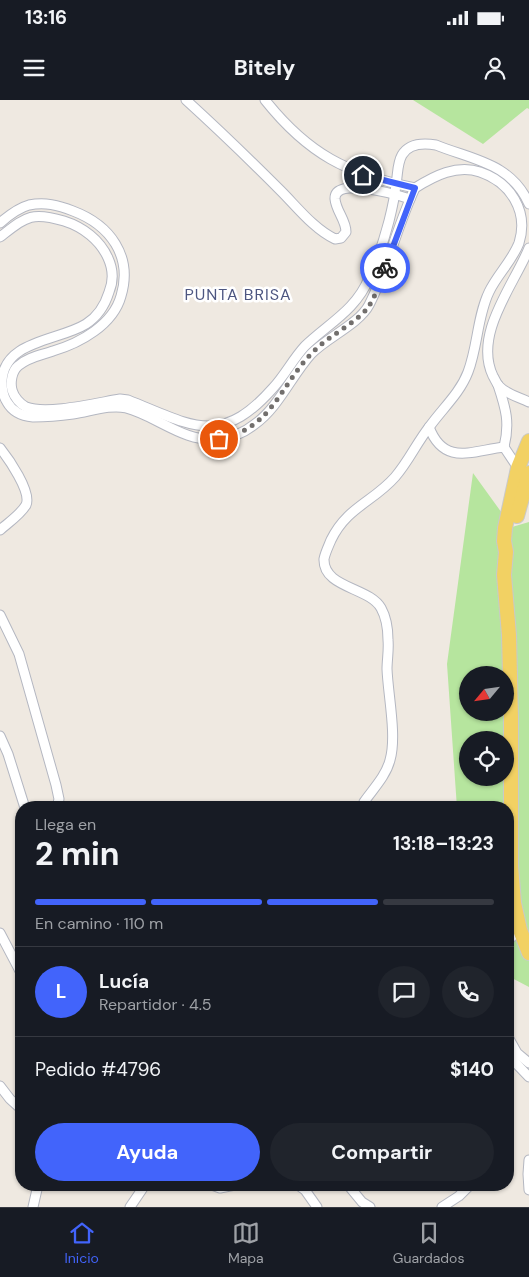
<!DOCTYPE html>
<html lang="es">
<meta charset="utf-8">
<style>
:root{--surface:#171b24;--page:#20242c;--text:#f1f3f6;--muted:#9ea1a6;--line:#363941;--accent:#4264fb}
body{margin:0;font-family:"DM Sans",sans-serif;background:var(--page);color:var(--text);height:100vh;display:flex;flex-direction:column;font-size:19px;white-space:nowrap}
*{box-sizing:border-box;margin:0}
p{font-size:16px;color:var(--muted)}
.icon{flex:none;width:28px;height:28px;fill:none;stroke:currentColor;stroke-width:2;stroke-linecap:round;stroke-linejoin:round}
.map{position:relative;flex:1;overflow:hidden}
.panel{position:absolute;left:15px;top:701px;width:499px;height:390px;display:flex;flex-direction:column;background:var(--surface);border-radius:20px;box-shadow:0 1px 4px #0004}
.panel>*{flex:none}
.needle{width:32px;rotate:241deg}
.buttons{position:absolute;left:459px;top:566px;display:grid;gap:10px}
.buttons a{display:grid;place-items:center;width:55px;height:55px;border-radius:50%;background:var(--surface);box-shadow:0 1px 4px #0004;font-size:25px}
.pin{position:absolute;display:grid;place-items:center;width:42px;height:42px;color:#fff;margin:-21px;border:2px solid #fff;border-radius:50%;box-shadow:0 1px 5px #0007}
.courier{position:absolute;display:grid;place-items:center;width:50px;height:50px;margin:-25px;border:4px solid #4264fb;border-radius:50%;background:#fff;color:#222;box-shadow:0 1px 6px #0007}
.overview em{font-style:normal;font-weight:700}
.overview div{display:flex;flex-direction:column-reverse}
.overview{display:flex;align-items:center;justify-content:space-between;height:85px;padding:0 20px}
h1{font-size:32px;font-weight:700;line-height:38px}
.bar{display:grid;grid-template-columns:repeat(4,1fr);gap:8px 5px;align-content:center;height:60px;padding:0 20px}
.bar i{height:6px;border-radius:4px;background:var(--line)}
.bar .active{background:var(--accent)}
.bar p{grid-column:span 4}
.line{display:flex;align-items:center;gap:12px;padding:0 20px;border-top:1px solid var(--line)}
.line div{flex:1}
.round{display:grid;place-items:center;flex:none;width:52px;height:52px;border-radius:26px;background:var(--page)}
.action{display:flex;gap:10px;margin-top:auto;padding:10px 20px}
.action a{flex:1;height:58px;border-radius:30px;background:var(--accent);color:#fff;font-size:20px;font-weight:700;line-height:58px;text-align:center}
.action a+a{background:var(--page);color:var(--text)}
.status{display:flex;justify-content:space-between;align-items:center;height:35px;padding:0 25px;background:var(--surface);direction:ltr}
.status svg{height:14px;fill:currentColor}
header{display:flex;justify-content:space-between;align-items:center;height:65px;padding:0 20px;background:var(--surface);font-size:22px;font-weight:700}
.menu{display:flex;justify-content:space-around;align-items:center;height:70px;border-top:1px solid var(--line);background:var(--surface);font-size:14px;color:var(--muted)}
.menu a{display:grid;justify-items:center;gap:2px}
.menu .active{color:var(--accent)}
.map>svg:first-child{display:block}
.green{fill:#b6e59e;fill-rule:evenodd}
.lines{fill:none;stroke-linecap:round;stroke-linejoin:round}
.street-casing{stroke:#b4b7c1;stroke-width:11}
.primary-casing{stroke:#c9c9c9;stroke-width:16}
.street{stroke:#fff;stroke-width:9}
.primary{stroke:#f2d163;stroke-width:14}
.done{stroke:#726f6d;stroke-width:5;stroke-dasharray:0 9}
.route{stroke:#4264fb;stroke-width:6}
.labels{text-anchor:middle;stroke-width:5;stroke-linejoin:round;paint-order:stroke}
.neighbourhood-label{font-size:16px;letter-spacing:1px;fill:#4d5680;stroke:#fff}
</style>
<div class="status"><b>13:16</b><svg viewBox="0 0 49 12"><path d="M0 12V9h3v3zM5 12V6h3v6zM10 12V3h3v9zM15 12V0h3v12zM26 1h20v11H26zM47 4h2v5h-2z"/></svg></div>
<header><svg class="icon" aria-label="menu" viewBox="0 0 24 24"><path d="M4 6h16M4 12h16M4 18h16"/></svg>Bitely<svg class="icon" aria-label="person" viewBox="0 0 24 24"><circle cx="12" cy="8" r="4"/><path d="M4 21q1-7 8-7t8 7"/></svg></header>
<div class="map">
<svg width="529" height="1107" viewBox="0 0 529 1107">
<rect width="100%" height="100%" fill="#efe9e1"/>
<g class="green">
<polygon points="413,0 529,0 529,9 527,8 483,44"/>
<path d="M473 373 512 427 529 422V887L508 876V708H457L447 564ZM468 575H505V612H468ZM468 640H505V678H468Z"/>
</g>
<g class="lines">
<defs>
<g id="street">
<path d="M186 0C219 30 250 60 281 91 297 107 314 129 335 139L341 138 346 132C346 120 336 111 335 99 334 76 398 95 410 99"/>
<path d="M265 0C308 54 347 74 415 88"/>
<path d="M0 123C8 116 18 108 29 105 45 102 58 105 73 111 110 125 133 156 121 196 113 225 80 243 53 251 42 255 28 257 18 266 12 271 10 282 12 290 14 297 20 304 26 307 47 315 96 303 120 299L128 300C191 325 220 348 273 288 285 275 293 259 305 246 329 223 356 210 369 178 377 161 384 140 389 121 392 109 395 96 396 84 398 74 397 64 402 55 409 43 424 43 436 45 473 60 511 63 529 104"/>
<path d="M0 137C26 117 31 111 64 121 83 127 100 140 108 158 113 169 114 180 109 192 105 205 97 217 86 224 59 241 4 240 2 281 2 288 3 296 7 302 12 311 22 316 33 317 46 317 59 316 73 314 89 312 110 304 126 308 157 316 184 343 218 339 232 338 245 332 255 324 278 308 292 275 311 254 326 238 359 224 369 205 388 168 397 126 415 88 434 76 457 64 480 72 510 82 529 111 519 143 512 161 497 175 489 192 477 217 478 246 468 272 460 293 443 308 430 326 417 342 409 361 395 377 373 402 347 407 331 440 329 445 325 453 324 459 323 488 369 487 381 508 386 517 388 530 388 540 389 550 387 560 387 569 388 595 397 636 390 660 386 676 373 689 364 702"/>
<path d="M529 148C514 185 473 234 493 276 495 279 496 283 499 286 506 294 519 297 529 302"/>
<path d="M498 285C506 309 510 323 504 347"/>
<path d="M429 327C444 366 471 351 504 347L520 371"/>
<path d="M0 348C8 358 32 392 26 405 21 414 8 423 0 430"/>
<polyline points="0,515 19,554 56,685 59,699 57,708"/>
<polyline points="0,636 8,654 25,708"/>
<polyline points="0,833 21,873"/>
<polyline points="508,840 520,830"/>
<polyline points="508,937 517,953 529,963"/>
<polyline points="508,955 529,977"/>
<polyline points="0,986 10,999 21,1009"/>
<polyline points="529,1060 528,1074 529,1090"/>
<polyline points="212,1085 220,1088 235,1085"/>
<polyline points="298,1085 305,1090 317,1107"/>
<polyline points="348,1085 362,1102 370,1107"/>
<polyline points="33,1107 38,1085"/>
<polyline points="130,1107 145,1085"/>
<polyline points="442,1107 459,1096 470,1085"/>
</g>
<g id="primary">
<polyline points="529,341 518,368 505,428 504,441 506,452 504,475 509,535 511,617 511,766 514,803 520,830 529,853"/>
<polyline points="517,416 529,373"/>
</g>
</defs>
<use href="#street" class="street-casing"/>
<use href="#primary" class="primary-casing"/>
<use href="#street" class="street"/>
<use href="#primary" class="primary"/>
</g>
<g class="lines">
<path class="done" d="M219 339C273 328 278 288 312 253 328 236 350 227 366 210 375 199 380 181 385 168"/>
<polyline class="route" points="363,75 415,88 385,168"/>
</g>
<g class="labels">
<g class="neighbourhood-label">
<text x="238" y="200">PUNTA BRISA</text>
</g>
</g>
</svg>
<div class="buttons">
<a><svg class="needle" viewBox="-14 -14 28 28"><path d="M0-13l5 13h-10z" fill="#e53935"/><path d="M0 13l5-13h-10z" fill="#9ea1a6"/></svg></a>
<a><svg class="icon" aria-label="locate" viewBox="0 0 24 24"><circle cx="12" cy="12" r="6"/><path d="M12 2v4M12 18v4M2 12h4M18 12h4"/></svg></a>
</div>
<div class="pin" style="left:219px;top:339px;background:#ea580c"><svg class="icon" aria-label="bag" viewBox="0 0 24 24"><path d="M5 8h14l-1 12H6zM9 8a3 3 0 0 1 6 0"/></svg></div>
<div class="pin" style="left:363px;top:75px;background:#1f2937"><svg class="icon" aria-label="home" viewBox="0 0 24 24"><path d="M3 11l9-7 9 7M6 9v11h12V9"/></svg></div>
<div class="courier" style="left:385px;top:168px"><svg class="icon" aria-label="bike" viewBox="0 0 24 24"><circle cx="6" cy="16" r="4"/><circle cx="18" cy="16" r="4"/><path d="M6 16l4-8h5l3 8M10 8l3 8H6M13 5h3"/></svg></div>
<section class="panel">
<div class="overview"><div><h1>2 min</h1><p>Llega en</p></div><em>13:18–13:23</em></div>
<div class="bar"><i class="active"></i><i class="active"></i><i class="active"></i><i></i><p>En camino · 110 m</p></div>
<div class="line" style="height:90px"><b class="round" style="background:var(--accent);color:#fff">L</b><div><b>Lucía</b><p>Repartidor · 4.5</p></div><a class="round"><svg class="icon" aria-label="chat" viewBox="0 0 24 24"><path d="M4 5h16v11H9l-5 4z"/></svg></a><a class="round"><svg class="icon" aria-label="phone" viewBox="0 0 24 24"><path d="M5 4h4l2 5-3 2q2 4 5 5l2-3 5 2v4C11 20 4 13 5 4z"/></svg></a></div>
<div class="line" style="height:65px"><div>Pedido #4796</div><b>$140</b></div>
<div class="action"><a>Ayuda</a><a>Compartir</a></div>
</section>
</div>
<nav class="menu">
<a class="active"><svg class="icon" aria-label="home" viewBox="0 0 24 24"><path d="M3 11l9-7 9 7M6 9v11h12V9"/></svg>Inicio</a>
<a><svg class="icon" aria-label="map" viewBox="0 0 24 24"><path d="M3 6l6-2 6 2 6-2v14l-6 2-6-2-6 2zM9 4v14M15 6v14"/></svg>Mapa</a>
<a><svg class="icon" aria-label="saved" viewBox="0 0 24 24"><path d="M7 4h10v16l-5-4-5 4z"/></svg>Guardados</a>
</nav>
